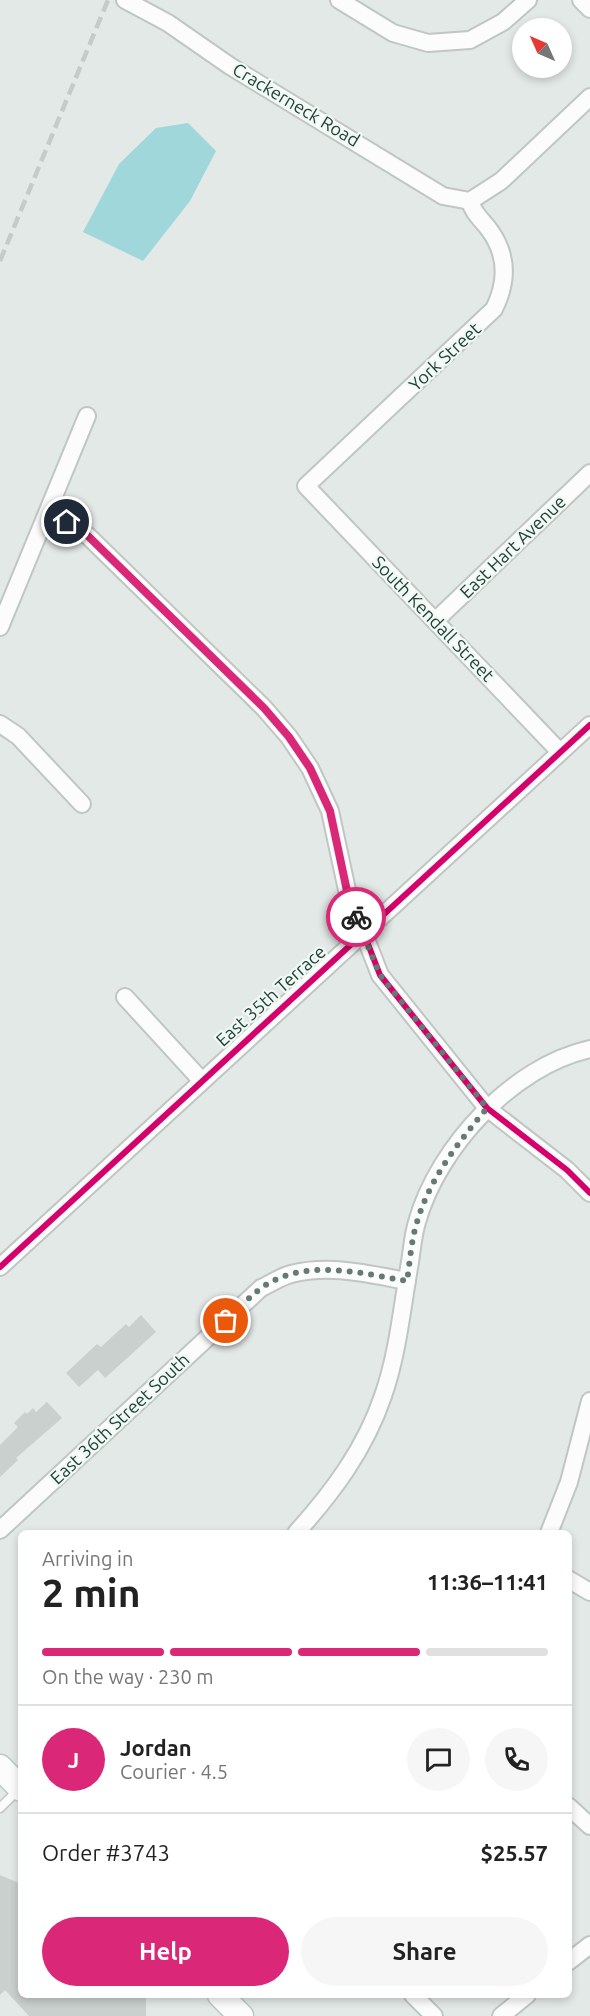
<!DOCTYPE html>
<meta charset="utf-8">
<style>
:root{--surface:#fff;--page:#f6f6f6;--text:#222;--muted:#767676;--line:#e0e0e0;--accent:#db2777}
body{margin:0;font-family:Ubuntu,sans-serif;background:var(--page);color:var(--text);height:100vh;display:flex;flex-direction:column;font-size:22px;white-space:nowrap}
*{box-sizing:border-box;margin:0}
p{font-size:20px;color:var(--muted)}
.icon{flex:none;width:33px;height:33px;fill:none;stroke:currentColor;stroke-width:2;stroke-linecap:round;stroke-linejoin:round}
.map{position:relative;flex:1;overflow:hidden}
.side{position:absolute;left:18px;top:1530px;width:554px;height:468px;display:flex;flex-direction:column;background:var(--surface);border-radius:9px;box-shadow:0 3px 9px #0003}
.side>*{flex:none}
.needle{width:39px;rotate:315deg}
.tools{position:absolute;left:512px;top:18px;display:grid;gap:12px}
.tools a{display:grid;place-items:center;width:60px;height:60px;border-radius:50%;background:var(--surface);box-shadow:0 3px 9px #0003;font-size:30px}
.pin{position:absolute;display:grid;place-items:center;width:51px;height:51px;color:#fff;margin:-26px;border:3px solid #fff;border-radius:50%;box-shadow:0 2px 6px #0007}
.courier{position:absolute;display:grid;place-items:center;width:60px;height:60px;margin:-30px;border:4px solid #db2777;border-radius:50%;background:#fff;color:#222;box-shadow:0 2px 8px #0007}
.summary em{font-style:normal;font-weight:700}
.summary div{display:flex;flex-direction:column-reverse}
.summary{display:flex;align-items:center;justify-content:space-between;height:102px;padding:0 24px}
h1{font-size:39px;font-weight:700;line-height:45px}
.bar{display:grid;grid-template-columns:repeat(4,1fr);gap:9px 6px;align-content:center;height:72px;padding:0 24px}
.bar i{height:8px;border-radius:4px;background:var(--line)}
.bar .current{background:var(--accent)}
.bar p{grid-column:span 4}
.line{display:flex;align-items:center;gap:15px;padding:0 24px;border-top:2px solid var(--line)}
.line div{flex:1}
.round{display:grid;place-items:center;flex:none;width:63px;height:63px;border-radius:32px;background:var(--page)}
.action{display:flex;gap:12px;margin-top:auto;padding:12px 24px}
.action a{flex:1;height:69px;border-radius:36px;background:var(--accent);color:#fff;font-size:24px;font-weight:700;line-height:69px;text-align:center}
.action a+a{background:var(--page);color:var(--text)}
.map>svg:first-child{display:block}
.water{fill:#a0d7db}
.building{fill:#cad0cd}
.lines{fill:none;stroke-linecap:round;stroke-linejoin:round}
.lane-casing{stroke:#c0c6c3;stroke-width:11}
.street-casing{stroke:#c0c6c3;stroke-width:20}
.secondary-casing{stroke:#bec7c3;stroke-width:27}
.lane{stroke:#fbfcfb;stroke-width:8}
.street{stroke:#fbfcfb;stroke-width:16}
.secondary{stroke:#fbfcfb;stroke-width:24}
.rail{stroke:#c6cbc9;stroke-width:4.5;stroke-dasharray:12 6;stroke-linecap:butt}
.cycleway-casing{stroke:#f1f9f4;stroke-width:10}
.cycleway{stroke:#d6006c;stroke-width:6}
.done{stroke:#647a72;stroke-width:6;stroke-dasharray:0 10.8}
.route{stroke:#db2777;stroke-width:8}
.labels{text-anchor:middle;stroke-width:4.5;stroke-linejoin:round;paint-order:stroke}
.street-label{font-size:18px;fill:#1f3e34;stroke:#f1f9f4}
</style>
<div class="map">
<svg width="590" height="2016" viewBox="0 0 590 2016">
<rect width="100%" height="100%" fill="#e3e9e6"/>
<polygon class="water" points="188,123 216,151 190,201 143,261 83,232 119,164 156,128"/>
<g class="building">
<polygon points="141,1315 156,1332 105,1378 98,1370 79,1387 66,1373 97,1344 101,1347 126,1324 129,1327"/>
<polygon points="47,1402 62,1418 16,1458 18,1460 0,1477 0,1445 18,1427 14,1423 25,1412 27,1414 33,1408 36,1412"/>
<polygon points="0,1875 21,1884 21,1995 146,1997 146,2016 29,2016 5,1990 0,1995"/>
</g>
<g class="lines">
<defs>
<polyline id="lane" points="0,1808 19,1789"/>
<g id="street">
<polyline points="125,0 168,23 230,66 443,196 470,201"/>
<polyline points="339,0 393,33 428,43 470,40 503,22 528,0"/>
<polyline points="581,0 590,9"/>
<path d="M470 201C473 213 481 219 488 228 508 254 508 281 494 309L306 486 560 752"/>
<polyline points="470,201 501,181 590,97"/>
<polyline points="45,519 67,523 87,535 264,708 289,737 310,768 330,811 347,890 380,975 487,1108 567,1170 590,1193"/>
<polyline points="435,621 590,473"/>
<polyline points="0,627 87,416"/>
<polyline points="0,724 18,736 82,804"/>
<polyline points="125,997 201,1080"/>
<polyline points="0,1267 590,725"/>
<path d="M0 1530 261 1288C270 1284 280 1277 291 1274 330 1264 368 1274 407 1281"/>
<path d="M296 1533C333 1492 365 1449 383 1396 398 1353 402 1307 410 1262 412 1249 413 1235 417 1222 438 1147 513 1066 590 1049"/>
<polyline points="549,1533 569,1482 590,1401"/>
<polyline points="568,1579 590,1592"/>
<polyline points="568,1806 590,1826"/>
<polyline points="568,1962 590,1945"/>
<polyline points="413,1995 434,2016"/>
<polyline points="501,2016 527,1995"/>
</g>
<g id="secondary">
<polyline points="0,1767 21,1789"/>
<polyline points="220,1995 241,2016"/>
</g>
</defs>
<use href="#lane" class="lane-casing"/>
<use href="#street" class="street-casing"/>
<use href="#secondary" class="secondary-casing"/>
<use href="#lane" class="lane"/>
<use href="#street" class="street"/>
<use href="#secondary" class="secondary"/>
<polyline class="rail" points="0,261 108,0"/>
<defs>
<g id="cycleway">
<polyline points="45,519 67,523 87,535 264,708 289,737 310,768 330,811 347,890 380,975 487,1108 567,1170 590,1193"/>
<polyline points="0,1267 590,725"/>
</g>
</defs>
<use href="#cycleway" class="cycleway-casing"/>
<use href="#cycleway" class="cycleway"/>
</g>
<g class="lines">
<path class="done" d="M226 1321C237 1310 248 1298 260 1289 303 1257 359 1273 407 1281 410 1262 411 1241 417 1222 430 1178 458 1143 487 1108L380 975 356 917"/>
<polyline class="route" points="67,522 87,535 264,708 289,737 310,768 330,811 347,891 356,917"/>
</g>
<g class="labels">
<g class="street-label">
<text transform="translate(296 105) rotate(31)" y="6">Crackerneck Road</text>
<text transform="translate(445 357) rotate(-43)" y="6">York Street</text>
<text transform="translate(513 547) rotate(-44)" y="6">East Hart Avenue</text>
<text transform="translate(433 619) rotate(46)" y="6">South Kendall Street</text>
<text transform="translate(271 996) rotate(-42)" y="6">East 35th Terrace</text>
<text transform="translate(120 1419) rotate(-43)" y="6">East 36th Street South</text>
</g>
</g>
</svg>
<div class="tools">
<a><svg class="needle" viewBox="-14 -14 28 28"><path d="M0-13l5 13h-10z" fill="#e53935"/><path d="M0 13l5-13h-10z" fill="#767676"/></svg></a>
</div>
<div class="pin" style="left:226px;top:1321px;background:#ea580c"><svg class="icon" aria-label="bag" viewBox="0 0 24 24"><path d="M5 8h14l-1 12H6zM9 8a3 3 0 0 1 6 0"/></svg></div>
<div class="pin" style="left:67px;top:522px;background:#1f2937"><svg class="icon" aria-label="home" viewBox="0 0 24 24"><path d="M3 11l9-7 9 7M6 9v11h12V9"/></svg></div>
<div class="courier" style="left:356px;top:917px"><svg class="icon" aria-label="bike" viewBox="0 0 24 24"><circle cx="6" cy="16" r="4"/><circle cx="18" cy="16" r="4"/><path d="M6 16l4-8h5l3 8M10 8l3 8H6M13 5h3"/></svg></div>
<section class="side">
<div class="summary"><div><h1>2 min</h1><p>Arriving in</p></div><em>11:36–11:41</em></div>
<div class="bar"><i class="current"></i><i class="current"></i><i class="current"></i><i></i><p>On the way · 230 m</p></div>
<div class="line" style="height:108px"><b class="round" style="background:var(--accent);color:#fff">J</b><div><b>Jordan</b><p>Courier · 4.5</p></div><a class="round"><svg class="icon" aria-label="chat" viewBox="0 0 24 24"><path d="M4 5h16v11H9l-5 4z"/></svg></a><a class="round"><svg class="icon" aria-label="phone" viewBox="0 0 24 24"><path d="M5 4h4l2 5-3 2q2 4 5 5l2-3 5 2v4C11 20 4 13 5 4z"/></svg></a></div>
<div class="line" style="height:78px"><div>Order #3743</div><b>$25.57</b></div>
<div class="action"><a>Help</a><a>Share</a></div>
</section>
</div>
